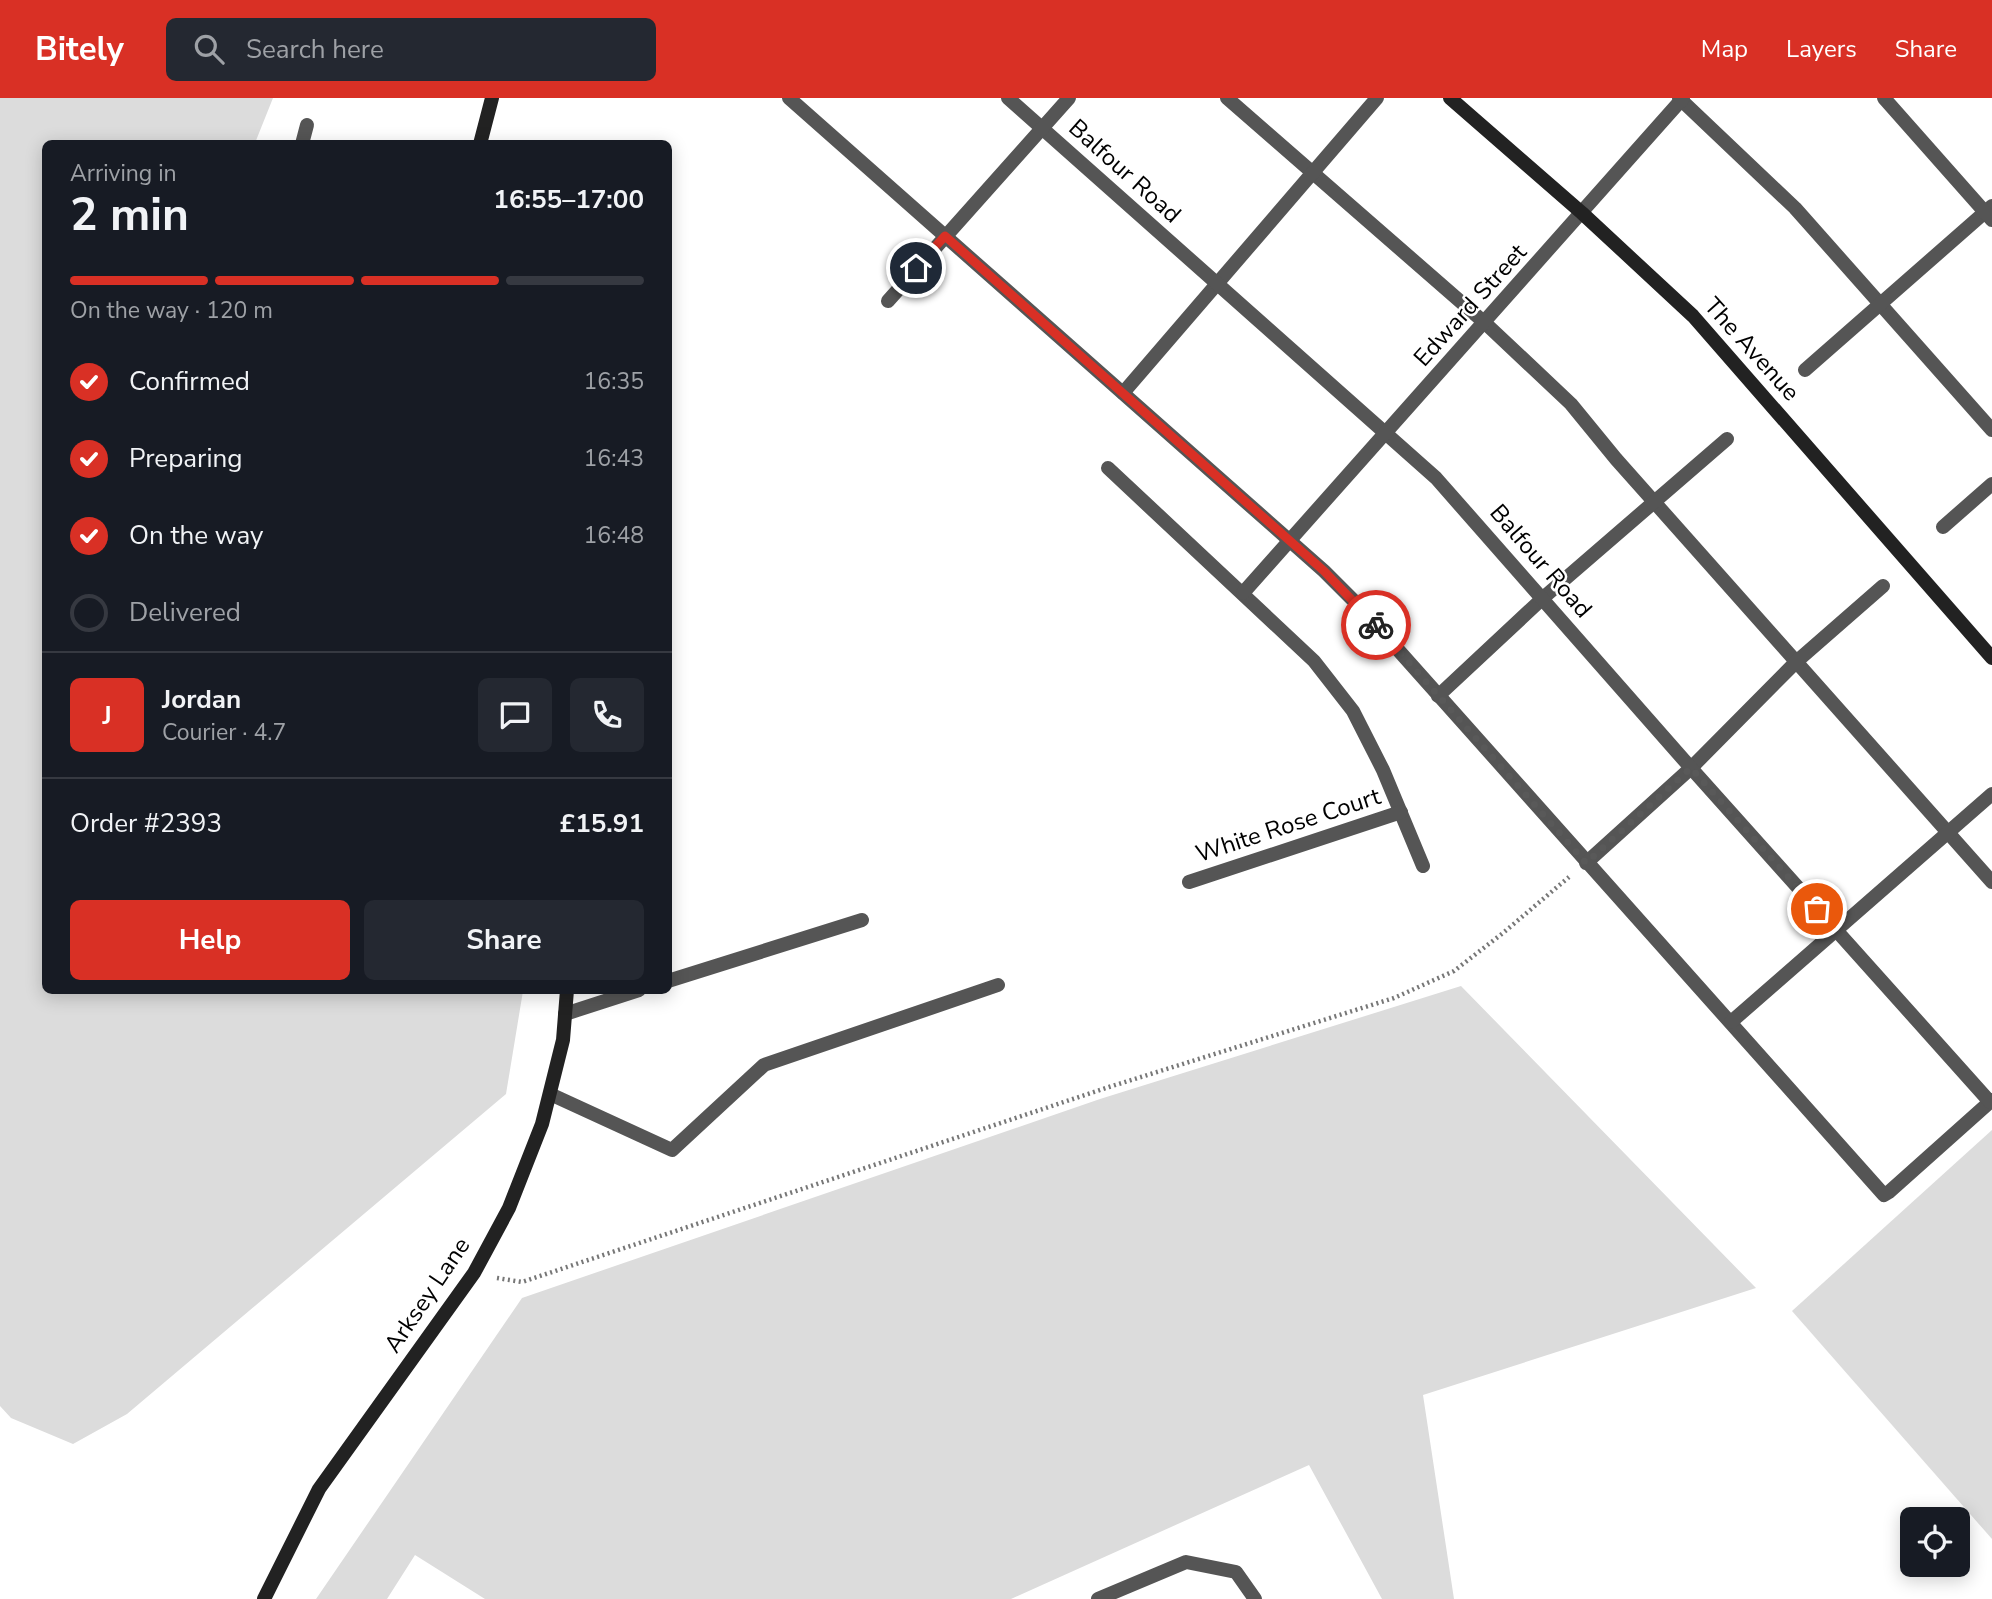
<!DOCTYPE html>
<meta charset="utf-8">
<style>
:root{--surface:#171b24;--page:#242831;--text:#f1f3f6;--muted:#9ea1a6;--line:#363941;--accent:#d93025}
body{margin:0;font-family:"Nunito Sans",sans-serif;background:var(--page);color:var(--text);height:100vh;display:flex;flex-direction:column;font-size:26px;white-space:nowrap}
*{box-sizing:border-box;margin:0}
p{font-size:23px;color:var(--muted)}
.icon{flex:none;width:38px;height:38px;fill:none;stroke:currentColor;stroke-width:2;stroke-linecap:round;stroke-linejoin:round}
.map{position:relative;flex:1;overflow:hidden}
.details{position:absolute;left:42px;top:42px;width:630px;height:854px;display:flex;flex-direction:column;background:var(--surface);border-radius:10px;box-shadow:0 4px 18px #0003}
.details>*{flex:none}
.tools{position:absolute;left:1900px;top:1409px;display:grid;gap:14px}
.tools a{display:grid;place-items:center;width:70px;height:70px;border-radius:10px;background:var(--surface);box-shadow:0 4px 18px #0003;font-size:35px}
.pin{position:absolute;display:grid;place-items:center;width:60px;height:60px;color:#fff;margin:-30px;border:4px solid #fff;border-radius:50%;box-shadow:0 2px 7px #0007}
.courier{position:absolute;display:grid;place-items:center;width:70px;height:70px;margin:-35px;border:5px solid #d93025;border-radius:50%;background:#fff;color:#222;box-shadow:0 2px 9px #0007}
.summary em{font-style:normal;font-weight:700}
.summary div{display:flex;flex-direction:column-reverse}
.summary{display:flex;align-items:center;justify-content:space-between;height:119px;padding:0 28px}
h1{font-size:46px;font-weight:700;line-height:52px}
.bar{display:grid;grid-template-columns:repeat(4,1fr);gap:10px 7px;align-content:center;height:84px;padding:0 28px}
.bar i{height:9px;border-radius:5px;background:var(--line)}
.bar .on{background:var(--accent)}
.bar p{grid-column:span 4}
.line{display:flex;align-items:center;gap:18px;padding:0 28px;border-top:2px solid var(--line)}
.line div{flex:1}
.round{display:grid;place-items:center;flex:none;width:74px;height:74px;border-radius:10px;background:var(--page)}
ol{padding:0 28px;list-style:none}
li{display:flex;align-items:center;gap:21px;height:77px}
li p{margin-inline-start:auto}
li .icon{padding:7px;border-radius:50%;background:var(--accent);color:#fff;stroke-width:4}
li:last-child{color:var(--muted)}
li i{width:38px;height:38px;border:4px solid var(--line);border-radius:50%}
.action{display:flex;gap:14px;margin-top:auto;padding:14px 28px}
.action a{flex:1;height:80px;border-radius:10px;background:var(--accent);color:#fff;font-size:28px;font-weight:700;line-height:80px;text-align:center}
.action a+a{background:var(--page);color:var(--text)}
header{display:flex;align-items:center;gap:42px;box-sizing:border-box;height:98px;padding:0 35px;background:var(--accent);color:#fff}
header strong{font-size:33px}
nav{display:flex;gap:38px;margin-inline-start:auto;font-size:24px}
.search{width:490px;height:63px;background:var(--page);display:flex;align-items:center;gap:18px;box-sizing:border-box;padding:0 24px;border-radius:10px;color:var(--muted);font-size:26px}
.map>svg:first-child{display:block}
.green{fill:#dcdcdc}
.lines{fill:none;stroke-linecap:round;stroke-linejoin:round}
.path{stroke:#777;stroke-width:4.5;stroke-dasharray:2 3.5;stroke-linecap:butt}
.lane{stroke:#555;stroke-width:14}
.street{stroke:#555;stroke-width:14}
.secondary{stroke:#222;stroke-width:14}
.done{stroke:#595959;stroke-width:7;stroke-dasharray:0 12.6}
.route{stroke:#d93025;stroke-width:9}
.labels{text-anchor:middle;stroke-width:5;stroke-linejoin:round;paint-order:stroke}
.street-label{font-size:24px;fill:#000;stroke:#fff}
</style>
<header>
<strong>Bitely</strong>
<div class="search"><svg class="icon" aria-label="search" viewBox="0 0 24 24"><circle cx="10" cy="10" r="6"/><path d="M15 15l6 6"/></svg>Search here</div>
<nav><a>Map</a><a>Layers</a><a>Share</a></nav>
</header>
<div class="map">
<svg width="1992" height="1501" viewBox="0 0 1992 1501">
<rect width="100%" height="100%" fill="#fff"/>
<g class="green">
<polygon points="0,0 273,0 255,45 46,46 46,892 523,893 506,996 127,1316 73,1346 11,1320 0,1308"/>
<polygon points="1461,888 1756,1190 1423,1297 1454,1501 1382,1501 1309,1367 1011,1501 485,1501 415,1457 387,1501 316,1501 522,1200 1100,1001"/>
<polygon points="1992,1032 1992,1441 1792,1213"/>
</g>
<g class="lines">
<polyline class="path" points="497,1180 522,1184 1109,989 1394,900 1454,873 1503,835 1569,779"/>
<g class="lane">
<polyline points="789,0 1324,473 1359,508 1884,1097 1889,1094 1992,1002"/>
<polyline points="1227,0 1485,225 1571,306 1616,361 1992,784"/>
<polyline points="1679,0 1795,110 1992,332"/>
<polyline points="1805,272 1992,108"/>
<polyline points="1123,295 1377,0"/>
<polyline points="1943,429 1992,386"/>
<polyline points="1438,598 1543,500 1727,341"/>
<polyline points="1586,765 1691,670 1796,564 1883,488"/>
<polyline points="668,883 862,822"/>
<polyline points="565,916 639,892"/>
<polyline points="550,996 672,1052 764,967 998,887"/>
<polyline points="1098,1501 1186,1464 1236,1474 1255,1501"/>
</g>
<g class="street">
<polyline points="1008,0 1436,380 1691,670 1990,1004"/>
<polyline points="1884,0 1992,122"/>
<polyline points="302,46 307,27"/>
<polyline points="888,203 1069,0"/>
<polyline points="1108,370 1314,563 1353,613 1383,672 1423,768"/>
<polyline points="1243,495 1683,0"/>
<polyline points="1189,784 1401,714"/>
<polyline points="1731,924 1992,696"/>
</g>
<g class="secondary">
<polyline points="1450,0 1582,115 1693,218 1992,560"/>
<polyline points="480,46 492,0"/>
<polyline points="264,1501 319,1391 474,1175 509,1110 542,1026 563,942 567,892"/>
</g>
</g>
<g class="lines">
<polyline class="done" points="1376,527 1586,765 1691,670 1817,811"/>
<polyline class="route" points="916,170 945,138 1324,473 1376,527"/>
</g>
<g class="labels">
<g class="street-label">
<text transform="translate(1125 73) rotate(42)" y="8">Balfour Road</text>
<text transform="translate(1470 207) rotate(-48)" y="8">Edward Street</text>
<text transform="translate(1752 251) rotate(48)" y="8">The Avenue</text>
<text transform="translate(1541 463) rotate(49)" y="8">Balfour Road</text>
<text transform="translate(1288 727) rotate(-18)" y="8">White Rose Court</text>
<text transform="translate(427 1197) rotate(-56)" y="8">Arksey Lane</text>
</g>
</g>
</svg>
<div class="tools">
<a><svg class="icon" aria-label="locate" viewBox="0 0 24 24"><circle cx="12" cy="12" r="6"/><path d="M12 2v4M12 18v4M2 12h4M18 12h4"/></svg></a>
</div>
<div class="pin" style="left:1817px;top:811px;background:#ea580c"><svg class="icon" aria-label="bag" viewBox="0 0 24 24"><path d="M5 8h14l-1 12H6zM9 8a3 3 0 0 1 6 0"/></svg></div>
<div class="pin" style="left:916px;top:170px;background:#1f2937"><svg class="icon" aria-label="home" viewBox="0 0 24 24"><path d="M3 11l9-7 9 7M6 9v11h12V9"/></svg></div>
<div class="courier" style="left:1376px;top:527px"><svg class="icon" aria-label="bike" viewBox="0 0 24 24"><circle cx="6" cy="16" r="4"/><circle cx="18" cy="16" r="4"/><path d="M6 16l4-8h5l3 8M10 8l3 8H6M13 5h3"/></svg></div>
<section class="details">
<div class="summary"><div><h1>2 min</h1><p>Arriving in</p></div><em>16:55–17:00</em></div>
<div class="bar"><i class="on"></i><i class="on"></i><i class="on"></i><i></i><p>On the way · 120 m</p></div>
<ol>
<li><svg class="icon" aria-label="check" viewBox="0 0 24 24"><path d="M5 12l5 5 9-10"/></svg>Confirmed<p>16:35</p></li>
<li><svg class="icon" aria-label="check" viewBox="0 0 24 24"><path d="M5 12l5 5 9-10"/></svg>Preparing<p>16:43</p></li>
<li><svg class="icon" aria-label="check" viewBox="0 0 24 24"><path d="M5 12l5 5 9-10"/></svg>On the way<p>16:48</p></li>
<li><i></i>Delivered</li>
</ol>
<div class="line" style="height:126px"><b class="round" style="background:var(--accent);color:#fff">J</b><div><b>Jordan</b><p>Courier · 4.7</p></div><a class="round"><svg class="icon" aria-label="chat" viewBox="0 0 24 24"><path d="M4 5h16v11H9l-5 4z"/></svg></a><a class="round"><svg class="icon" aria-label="phone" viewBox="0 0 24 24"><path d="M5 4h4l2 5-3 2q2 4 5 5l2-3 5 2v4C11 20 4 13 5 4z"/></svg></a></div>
<div class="line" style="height:91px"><div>Order #2393</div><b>£15.91</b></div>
<div class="action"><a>Help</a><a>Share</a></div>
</section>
</div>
